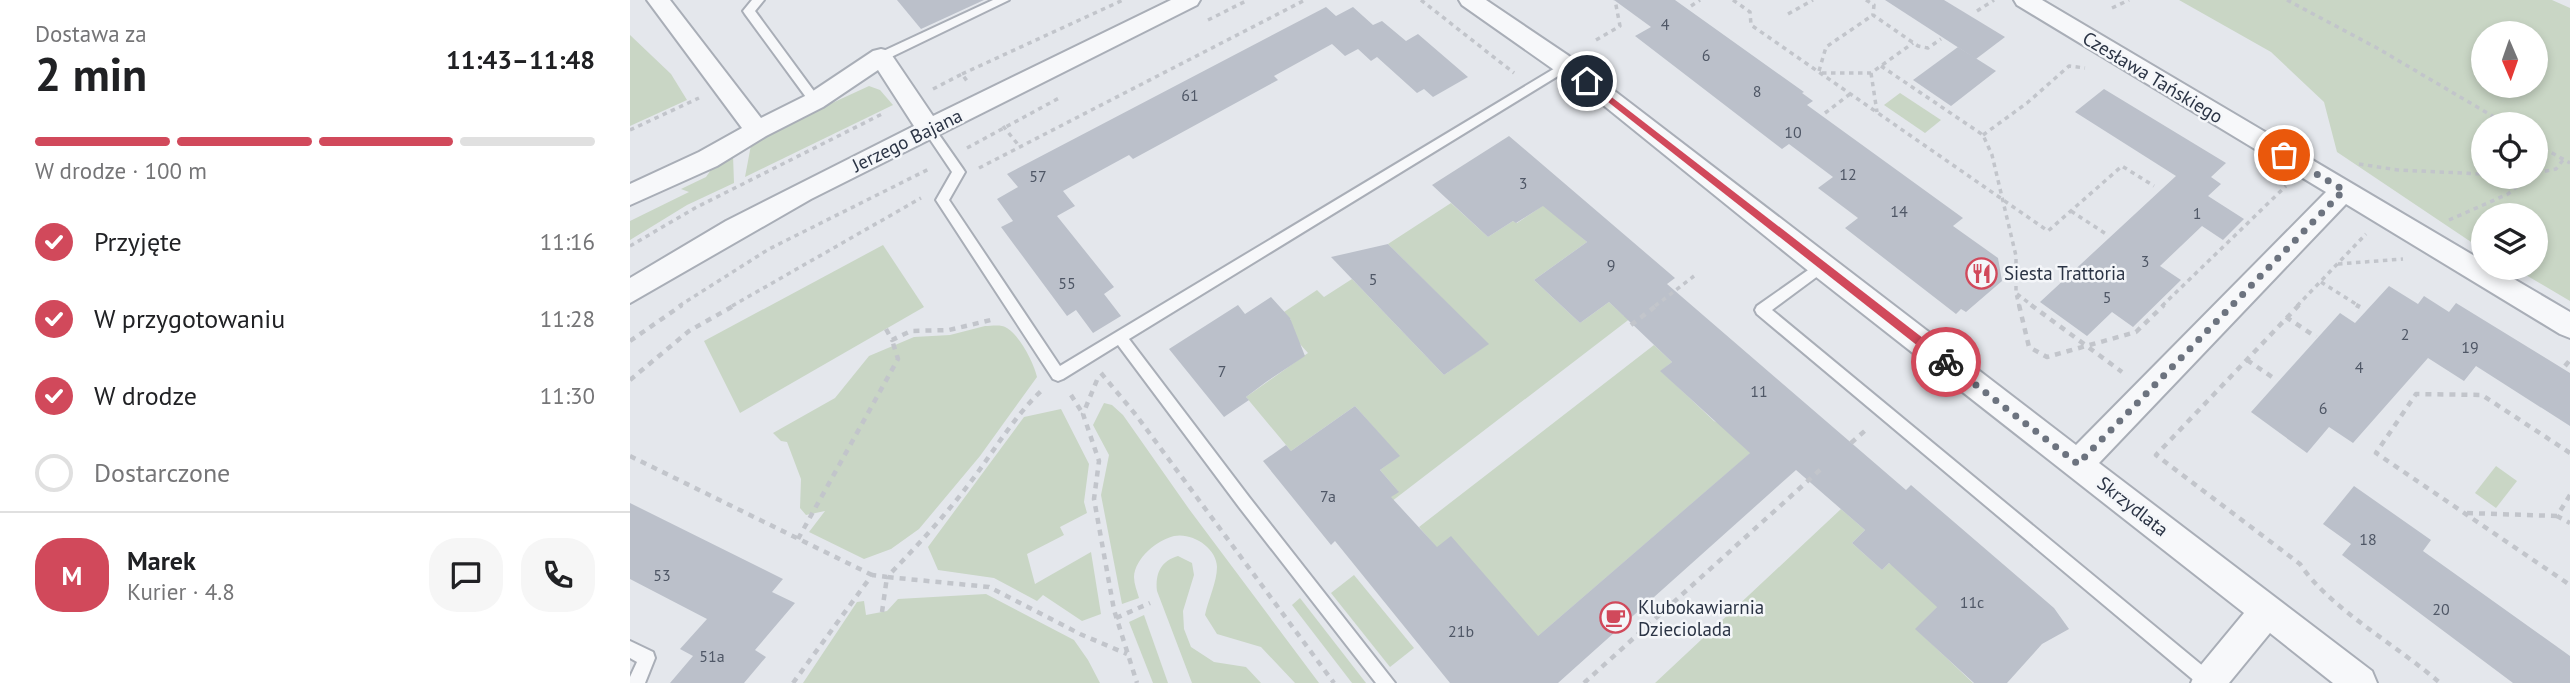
<!DOCTYPE html>
<html lang="pl">
<meta charset="utf-8">
<style>
:root{--surface:#fff;--page:#f6f6f6;--text:#202124;--muted:#757577;--line:#e0e0e0;--accent:#d1495b}
body{margin:0;font-family:"PT Sans",sans-serif;background:var(--page);color:var(--text);height:100vh;display:flex;flex-direction:column;font-size:26px;white-space:nowrap}
*{box-sizing:border-box;margin:0}
p{font-size:23px;color:var(--muted)}
.icon{flex:none;width:38px;height:38px;fill:none;stroke:currentColor;stroke-width:2;stroke-linecap:round;stroke-linejoin:round}
.map{position:relative;flex:1;overflow:hidden}
.sheet{display:flex;flex-direction:column;background:var(--surface);width:630px}
.sheet>*{flex:none}
.needle{width:46px;rotate:178deg}
.fabs{position:absolute;left:1841px;top:21px;display:grid;gap:14px}
.fabs a{display:grid;place-items:center;width:77px;height:77px;border-radius:50%;background:var(--surface);box-shadow:0 4px 10px #0003;font-size:35px}
.pin{position:absolute;display:grid;place-items:center;width:60px;height:60px;color:#fff;margin:-30px;border:4px solid #fff;border-radius:50%;box-shadow:0 2px 7px #0007}
.courier{position:absolute;display:grid;place-items:center;width:70px;height:70px;margin:-35px;border:5px solid #d1495b;border-radius:50%;background:#fff;color:#222;box-shadow:0 2px 9px #0007}
.overview em{font-style:normal;font-weight:700}
.overview div{display:flex;flex-direction:column-reverse}
.overview{display:flex;align-items:center;justify-content:space-between;height:119px;padding:0 35px}
h1{font-size:46px;font-weight:700;line-height:52px}
.bar{display:grid;grid-template-columns:repeat(4,1fr);gap:10px 7px;align-content:center;height:84px;padding:0 35px}
.bar i{height:9px;border-radius:5px;background:var(--line)}
.bar .current{background:var(--accent)}
.bar p{grid-column:span 4}
.line{display:flex;align-items:center;gap:18px;padding:0 35px;border-top:2px solid var(--line)}
.line div{flex:1}
.round{display:grid;place-items:center;flex:none;width:74px;height:74px;border-radius:28px;background:var(--page)}
ol{padding:0 35px;list-style:none}
li{display:flex;align-items:center;gap:21px;height:77px}
li p{margin-inline-start:auto}
li .icon{padding:7px;border-radius:50%;background:var(--accent);color:#fff;stroke-width:4}
li:last-child{color:var(--muted)}
li i{width:38px;height:38px;border:4px solid var(--line);border-radius:50%}
main{display:flex;flex:1;min-height:0}
.map>svg:first-child{display:block}
.green{fill:#c9d6c5;fill-rule:evenodd}
.building{fill:#bbc0ca}
.lines{fill:none;stroke-linecap:round;stroke-linejoin:round}
.service-casing{stroke:#a9aeb7;stroke-width:4}
.minor-casing{stroke:#a9aeb7;stroke-width:4}
.path-far1{stroke:#c2c5cb;stroke-width:3.5;stroke-dasharray:4.5 4.5;stroke-linecap:butt}
.path{stroke:#c2c5cb;stroke-width:4.5;stroke-dasharray:6 6;stroke-linecap:butt}
.service{fill:#f7f8fa;fill-rule:evenodd}
.minor{fill:#f7f8fa;fill-rule:evenodd}
.route{fill:#d1495b}
.done{stroke:#6c737f;stroke-width:7;stroke-dasharray:0 12.6}
.labels{text-anchor:middle;stroke-width:5;stroke-linejoin:round;paint-order:stroke}
.number-label{font-size:16px;fill:#4f5766}
.street-label{font-size:19px;fill:#2b3445;stroke:#f4f6f9}
.poi-label{font-size:19px;fill:#2b3445;stroke:#f4f6f9;text-anchor:start}
</style>
<main>
<section class="sheet">
<div class="overview"><div><h1>2 min</h1><p>Dostawa za</p></div><em>11:43–11:48</em></div>
<div class="bar"><i class="current"></i><i class="current"></i><i class="current"></i><i></i><p>W drodze · 100 m</p></div>
<ol>
<li><svg class="icon" aria-label="check" viewBox="0 0 24 24"><path d="M5 12l5 5 9-10"/></svg>Przyjęte<p>11:16</p></li>
<li><svg class="icon" aria-label="check" viewBox="0 0 24 24"><path d="M5 12l5 5 9-10"/></svg>W przygotowaniu<p>11:28</p></li>
<li><svg class="icon" aria-label="check" viewBox="0 0 24 24"><path d="M5 12l5 5 9-10"/></svg>W drodze<p>11:30</p></li>
<li><i></i>Dostarczone</li>
</ol>
<div class="line" style="height:126px"><b class="round" style="background:var(--accent);color:#fff">M</b><div><b>Marek</b><p>Kurier · 4.8</p></div><a class="round"><svg class="icon" aria-label="chat" viewBox="0 0 24 24"><path d="M4 5h16v11H9l-5 4z"/></svg></a><a class="round"><svg class="icon" aria-label="phone" viewBox="0 0 24 24"><path d="M5 4h4l2 5-3 2q2 4 5 5l2-3 5 2v4C11 20 4 13 5 4z"/></svg></a></div>
</section>
<div class="map">
<svg width="1940" height="683" viewBox="0 0 1940 683">
<rect width="100%" height="100%" fill="#e4e7ec"/>
<g class="green">
<path d="M1549 0H1922L1940 8V301L1884 268H1906V215H1853V250L1707 152 1694 102 1641 52ZM1853 33H1906V86H1853ZM1853 124H1906V177H1853Z"/>
<polygon points="0,35 41,74 57,100 0,126"/>
<polygon points="239,86 250,90 263,105 115,177 121,145 150,127"/>
<polygon points="1270,93 1311,120 1295,133 1254,105"/>
<polygon points="103,155 104,183 57,205 0,240 0,221 59,192 51,189 76,177 85,164"/>
<polygon points="821,203 858,237 883,221 887,223 914,205 957,242 904,280 950,323 979,302 994,316 1023,301 753,508 750,505 768,491 750,470 769,456 725,406 661,451 616,397 678,353 660,333 636,336 661,320 654,312 687,290 694,297 722,279 814,375 858,344 758,244"/>
<polygon points="253,245 294,307 110,413 74,341"/>
<path d="M355 326C360 326 367 325 372 326 387 329 404 363 407 377L350 456 289 529 261 549 234 559 179 532 195 511 176 515 170 508 171 479 157 442 151 441 143 433 205 398 239 356 284 337 320 335Z"/>
<polygon points="1024,345 1042,362 1031,371 1084,421 1132,443 893,649 789,527"/>
<path d="M474 403 482 405 493 415 559 509 689 683H665L631 647 587 634 575 615C578 600 587 582 587 567 587 548 562 532 544 536 527 540 505 558 504 577 504 584 507 591 509 598L492 604 471 495 479 455 463 425Z"/>
<polygon points="431,409 459,464 454,502 457,513 430,527 434,535 397,554 405,584 461,552 471,614 452,621 413,595 407,601 364,578 308,570 298,547 394,417"/>
<polygon points="1866,466 1887,481 1866,508 1845,493"/>
<polygon points="1211,509 1235,530 1222,543 1252,570 1259,563 1313,601 1286,629 1343,683 1025,683"/>
<path d="M548 556 562 563 564 575 553 611 554 629 561 647 584 662 616 667 631 683H562L527 591C525 573 531 561 548 556Z"/>
<polygon points="724,575 784,648 760,667 701,593"/>
<polygon points="356,594 444,640 458,660 470,683 173,683 227,602 234,601 236,615 257,611 268,599"/>
<polygon points="670,598 736,683 722,683 662,605"/>
<polygon points="514,615 538,683 523,683 499,622"/>
</g>
<g class="building">
<polygon points="267,0 354,0 291,29"/>
<polygon points="984,0 1045,0 1174,92 1172,93 1183,101 1177,105 1333,218 1323,226 1368,258 1372,281 1336,312 1331,309 1326,314 1215,228 1228,218 1188,188 1203,177 1159,144 1152,149 1005,36 1021,27"/>
<polygon points="1255,0 1314,0 1375,37 1346,59"/>
<polygon points="696,7 706,16 723,7 743,25 752,21 776,41 788,34 838,77 803,97 794,89 787,93 747,57 741,61 728,49 715,56 702,44 644,76 648,80 538,140 503,159 499,155 433,191 445,206 427,216 484,287 474,294 491,316 463,333 446,310 437,316 371,227 383,221 367,199 388,187 377,174"/>
<polygon points="1328,47 1366,71 1321,106 1283,80"/>
<polygon points="1474,89 1596,163 1581,177 1591,184 1578,196 1614,219 1593,240 1572,226 1530,266 1551,280 1503,327 1482,312 1457,336 1410,302 1546,176 1445,112"/>
<polygon points="879,136 1045,278 1037,284 1276,490 1281,485 1424,608 1439,629 1412,644 1377,683 1344,683 1285,629 1307,607 1259,563 1252,570 1222,543 1235,530 1166,470 928,683 820,683 705,541 701,545 633,461 656,445 661,451 725,406 770,456 750,470 769,492 761,497 807,547 821,536 908,636 1120,453 1030,371 1042,362 979,302 950,323 904,280 957,242 913,206 886,223 883,221 858,237 802,185"/>
<polygon points="758,244 859,344 814,375 701,257"/>
<polygon points="1759,286 1788,304 1794,296 1819,312 1826,303 1940,373 1940,426 1846,366 1834,381 1798,358 1723,443 1699,427 1677,453 1621,412 1710,313 1725,323"/>
<polygon points="641,297 660,318 675,356 636,382 616,397 619,400 594,417 539,349 608,305 615,314"/>
<polygon points="1724,486 1801,540 1793,551 1940,656 1940,683 1883,683 1712,555 1721,544 1693,524"/>
<polygon points="0,503 153,579 142,592 165,603 125,650 136,657 114,683 40,683 63,656 50,649 77,619 0,579"/>
</g>
<g class="lines">
<defs>
<g id="service">
<polygon points="122,0 134,0 125,11 189,98 189,104 181,104 115,14 113,11"/>
<polygon points="363,0 379,0 255,60 251,61 245,57 247,54"/>
<polygon points="937,61 941,62 941,68 499,339 619,497 765,683 746,683 609,507 488,345 433,379 428,381 423,379 306,200 322,172 293,129 295,126 303,126 333,169 335,172 319,200 430,366"/>
<polygon points="1191,261 1196,262 1198,266 1196,270 1142,310 1585,676 1587,683 1567,683 1127,314 1125,310 1127,306"/>
<polygon points="0,641 23,652 25,658 15,683 0,683 0,677 7,662 0,658"/>
</g>
<g id="minor">
<polygon points="17,0 40,0 131,118 177,95 243,51 251,49 259,51 303,116 541,0 570,0 567,5 181,199 0,303 0,278 96,221 284,126 248,70 193,107 136,136 87,166 0,205 0,184 69,152 112,128"/>
<polygon points="829,0 856,0 939,56 1446,445 1696,192 1387,5 1384,0 1412,0 1853,261 1853,268 1865,268 1940,312 1940,338 1930,334 1716,204 1469,463 1742,671 1747,683 1703,683 1640,633 1599,683 1561,683 1566,671 1614,613 1181,273 967,100 832,5"/>
</g>
</defs>
<use href="#service" class="service-casing"/>
<use href="#minor" class="minor-casing"/>
<g class="path-far1">
<polyline points="791,0 884,73"/>
<polyline points="1103,0 1120,12 1121,25 1418,231 1492,166 1524,186"/>
<polyline points="1236,0 1244,5 1243,15 1288,46 1298,48 1311,39"/>
<polyline points="1657,0 1747,48 1876,124"/>
<polyline points="1061,6 1070,0"/>
<polyline points="1482,8 1499,0"/>
<polyline points="1347,11 1364,0"/>
<polyline points="1158,14 1183,0"/>
<polyline points="578,20 618,0"/>
<polyline points="966,40 990,26 985,0"/>
<polyline points="1251,66 1353,135 1362,155 1386,256 1386,293 1389,306"/>
<polyline points="1189,71 1196,47 1243,15"/>
<polyline points="1192,73 1241,73 1283,43"/>
<polyline points="1241,73 1247,112"/>
<polyline points="332,74 493,0"/>
<polyline points="303,89 332,74 337,81"/>
<polyline points="1195,113 1220,94"/>
<polyline points="373,126 390,147"/>
<polyline points="0,130 69,98"/>
<polyline points="1353,135 1397,103 1439,66 1455,68"/>
<polyline points="1906,144 1940,163"/>
<polyline points="337,148 431,97"/>
<polyline points="1729,164 1768,170 1853,174"/>
<polyline points="349,168 675,0"/>
<polyline points="1906,173 1926,169 1933,160"/>
<polyline points="1884,177 1899,177"/>
<polyline points="1441,211 1476,234"/>
<polyline points="1819,220 1878,194 1897,178"/>
<polyline points="0,246 65,208 254,113"/>
<polyline points="1708,264 1773,259"/>
<polyline points="1691,282 1729,306"/>
<polyline points="1387,294 1403,306"/>
<polyline points="49,306 139,249 299,169"/>
<polyline points="102,306 291,198"/>
<polyline points="1025,306 1064,276"/>
<polyline points="1532,306 1656,186"/>
<polyline points="1667,306 1736,234"/>
</g>
<g class="path">
<polyline points="1389,305 1399,347 1417,357 1506,332 1534,305"/>
<polyline points="1401,305 1492,372"/>
<path d="M1669 305 1526 455 1670 564C1699 608 1768 646 1810 683"/>
<polyline points="1726,305 1730,307"/>
<polyline points="1656,317 1686,337"/>
<polyline points="1001,325 1027,305"/>
<polyline points="256,329 262,340 281,331 319,330 365,319"/>
<polyline points="0,341 52,305"/>
<polyline points="1617,360 1645,379"/>
<polyline points="1935,366 1940,360"/>
<polyline points="471,373 506,415 704,683"/>
<polyline points="0,380 59,331 105,305"/>
<polyline points="467,380 453,414 469,461 464,499 484,610 507,683"/>
<polyline points="441,395 453,414"/>
<polyline points="1221,443 1238,428"/>
<polyline points="1940,453 1852,395 1786,394 1746,453 1940,585"/>
<polyline points="0,456 242,575"/>
<polyline points="1940,495 1927,516 1940,523"/>
<polyline points="1837,513 1927,516"/>
<polyline points="168,539 268,359 262,340"/>
<polyline points="252,612 257,577 359,587 450,634 497,654"/>
<polyline points="486,618 520,603"/>
<path d="M163 683 242 575 257 577C286 547 314 517 339 484 363 453 382 419 411 391"/>
<polyline points="954,683 1191,469"/>
</g>
<use href="#service" class="service"/>
<use href="#minor" class="minor"/>
</g>
<polygon class="route" points="957,78 1320,359 1320,365 1312,365 954,83 954,79"/>
<g class="lines">
<polyline class="done" points="1316,362 1448,464 1714,190 1654,155"/>
</g>
<defs>
<symbol id="restaurant-ring" viewBox="-11 -11 22 22"><circle r="9.5" fill="#f4f6f9" stroke="#d1495b" stroke-width="1.5"/><path d="M-5-6h1v4h1v-4h1v4h1v-4h1v5L-1.5 .5V6h-2V.5L-5-1ZM5-6V6H3V1.5H1.5Q1.5-4 5-6Z" fill="#d1495b"/></symbol>
<symbol id="cafe-ring" viewBox="-11 -11 22 22"><circle r="9.5" fill="#f4f6f9" stroke="#d1495b" stroke-width="1.5"/><path d="M-5.5-4.5H6V0H3Q3 3.5 0 3.5H-2.5Q-5.5 3.5-5.5 0ZM3-3.2v2h1.7v-2ZM-6 4.5H4V6H-6Z" fill="#d1495b"/></symbol>
</defs>
<g fill-rule="evenodd">
<use href="#restaurant-ring" x="1334" y="256" width="35" height="35"/>
<use href="#cafe-ring" x="968" y="600" width="35" height="35"/>
</g>
<g class="labels">
<g class="number-label">
<text x="1035" y="30">4</text>
<text x="1076" y="61">6</text>
<text x="1127" y="97">8</text>
<text x="560" y="101">61</text>
<text x="1163" y="138">10</text>
<text x="1218" y="180">12</text>
<text x="408" y="182">57</text>
<text x="893" y="189">3</text>
<text x="1269" y="217">14</text>
<text x="1567" y="219">1</text>
<text x="1515" y="267">3</text>
<text x="981" y="271">9</text>
<text x="743" y="285">5</text>
<text x="437" y="289">55</text>
<text x="1477" y="303">5</text>
<text x="1775" y="340">2</text>
<text x="1840" y="353">19</text>
<text x="1729" y="373">4</text>
<text x="592" y="377">7</text>
<text x="1129" y="397">11</text>
<text x="1693" y="414">6</text>
<text x="698" y="502">7a</text>
<text x="1738" y="545">18</text>
<text x="32" y="581">53</text>
<text x="1342" y="608">11c</text>
<text x="1811" y="615">20</text>
<text x="831" y="637">21b</text>
<text x="82" y="662">51a</text>
</g>
<g class="street-label">
<text transform="translate(1523 77) rotate(31)" y="7">Czesława Tańskiego</text>
<text transform="translate(277 140) rotate(-26)" y="7">Jerzego Bajana</text>
<text transform="translate(1503 506) rotate(38)" y="7">Skrzydlata</text>
</g>
<g class="poi-label">
<text x="1374" y="280">Siesta Trattoria</text>
<text x="1008" y="614">Klubokawiarnia<tspan x="1008" dy="22">Dzieciolada</tspan></text>
</g>
</g>
</svg>
<div class="fabs">
<a><svg class="needle" viewBox="-14 -14 28 28"><path d="M0-13l5 13h-10z" fill="#e53935"/><path d="M0 13l5-13h-10z" fill="#757577"/></svg></a>
<a><svg class="icon" aria-label="locate" viewBox="0 0 24 24"><circle cx="12" cy="12" r="6"/><path d="M12 2v4M12 18v4M2 12h4M18 12h4"/></svg></a>
<a><svg class="icon" aria-label="layers" viewBox="0 0 24 24"><path d="M12 4l9 5-9 5-9-5zM3 14l9 5 9-5"/></svg></a>
</div>
<div class="pin" style="left:1654px;top:155px;background:#ea580c"><svg class="icon" aria-label="bag" viewBox="0 0 24 24"><path d="M5 8h14l-1 12H6zM9 8a3 3 0 0 1 6 0"/></svg></div>
<div class="pin" style="left:957px;top:81px;background:#1f2937"><svg class="icon" aria-label="home" viewBox="0 0 24 24"><path d="M3 11l9-7 9 7M6 9v11h12V9"/></svg></div>
<div class="courier" style="left:1316px;top:362px"><svg class="icon" aria-label="bike" viewBox="0 0 24 24"><circle cx="6" cy="16" r="4"/><circle cx="18" cy="16" r="4"/><path d="M6 16l4-8h5l3 8M10 8l3 8H6M13 5h3"/></svg></div>
</div>
</main>
